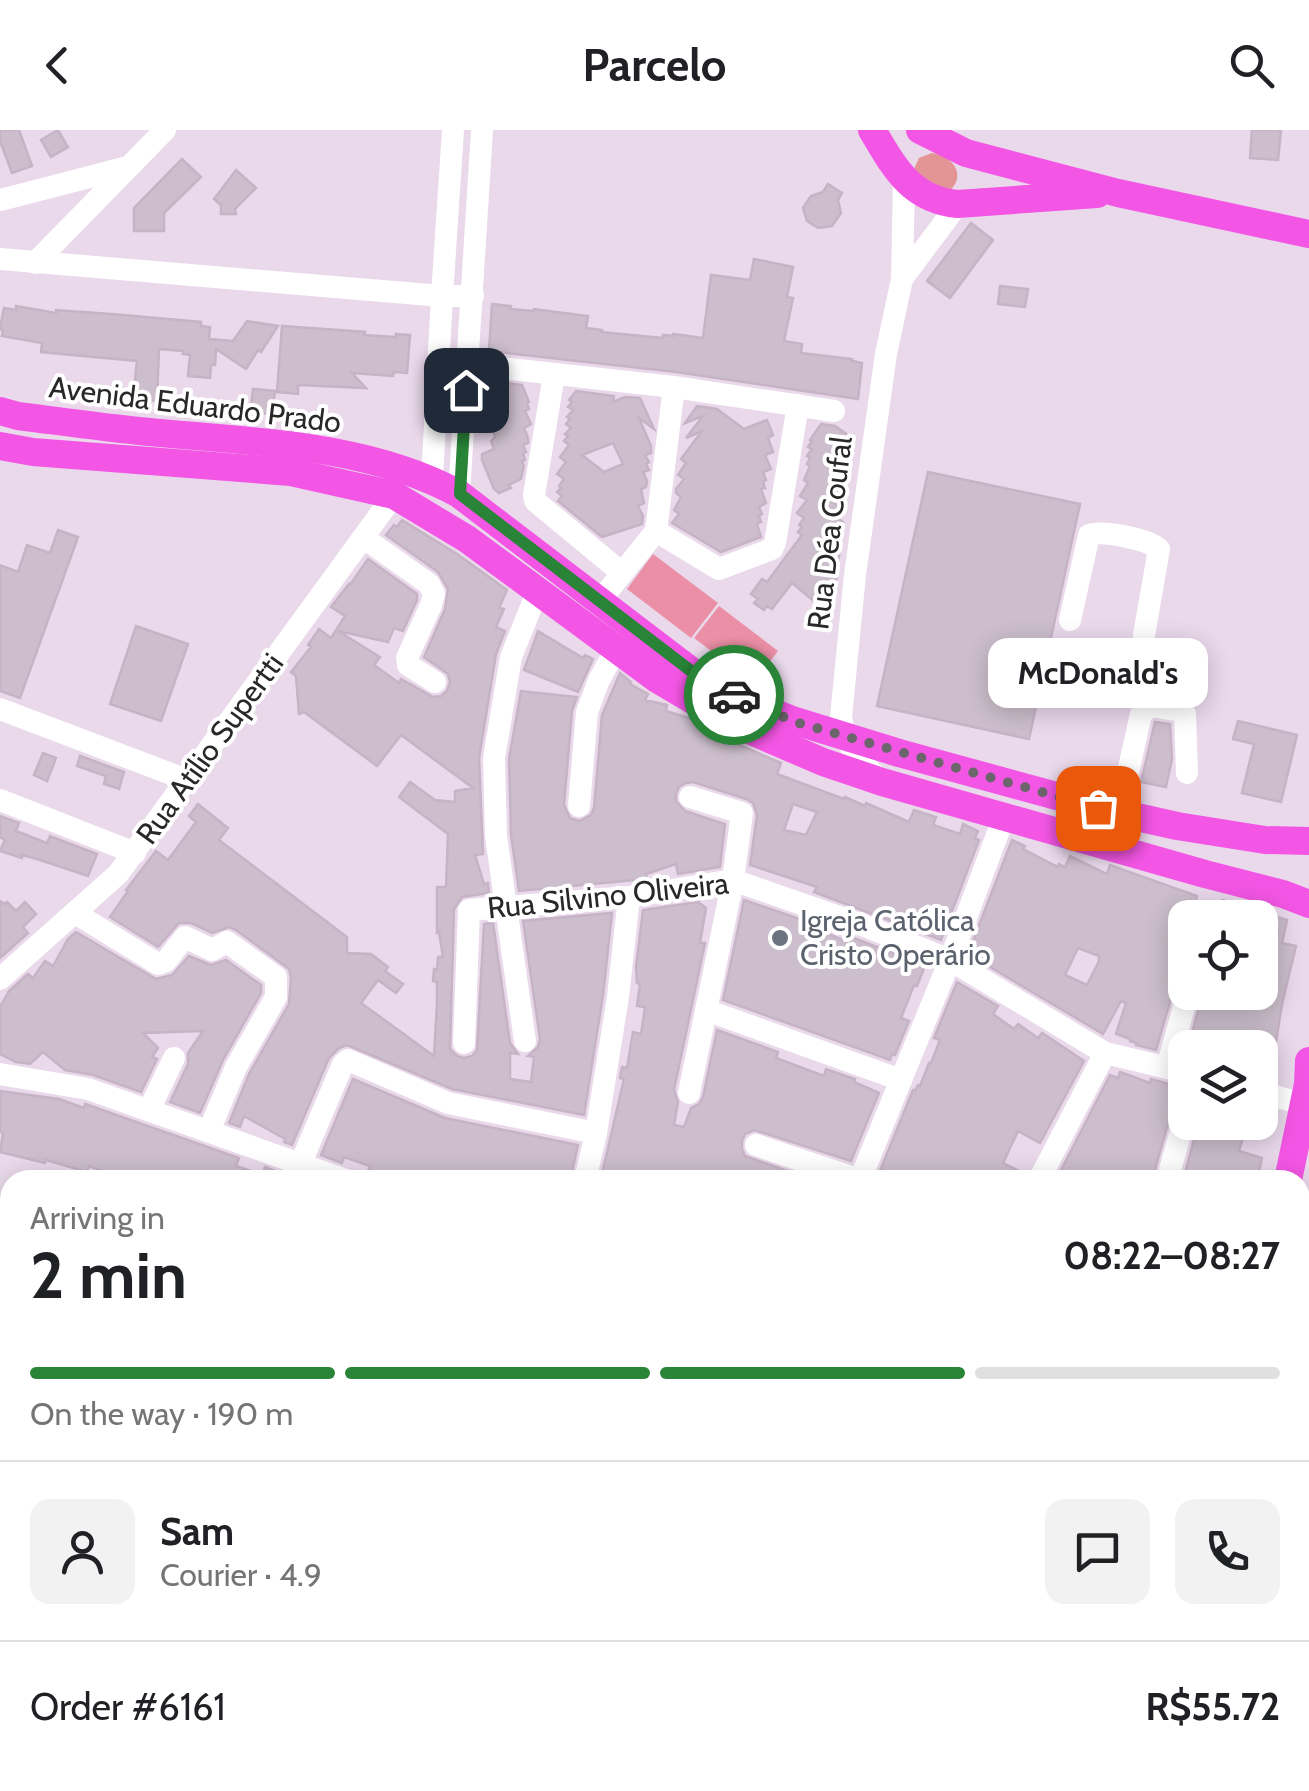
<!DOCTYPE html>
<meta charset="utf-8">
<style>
:root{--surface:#fff;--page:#f2f2f2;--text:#202124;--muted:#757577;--line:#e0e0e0;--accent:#298438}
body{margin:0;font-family:Cabin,sans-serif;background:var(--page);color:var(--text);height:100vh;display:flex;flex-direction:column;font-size:38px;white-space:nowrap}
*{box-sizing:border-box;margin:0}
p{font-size:32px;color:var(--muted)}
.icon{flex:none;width:55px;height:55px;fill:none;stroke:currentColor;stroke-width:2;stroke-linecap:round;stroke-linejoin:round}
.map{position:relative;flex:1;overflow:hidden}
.side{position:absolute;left:0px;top:1040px;width:1310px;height:622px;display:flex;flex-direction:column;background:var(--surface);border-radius:30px 30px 0 0;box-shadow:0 5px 25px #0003}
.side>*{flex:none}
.controls{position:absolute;left:1168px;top:770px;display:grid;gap:20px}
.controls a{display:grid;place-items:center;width:110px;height:110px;border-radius:20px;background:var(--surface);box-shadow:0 5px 25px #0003;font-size:50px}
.pin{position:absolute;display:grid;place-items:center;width:85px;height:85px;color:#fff;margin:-42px;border-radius:20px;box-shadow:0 5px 15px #0006}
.courier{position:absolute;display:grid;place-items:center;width:100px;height:100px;margin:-50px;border:8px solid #298438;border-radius:50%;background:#fff;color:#222;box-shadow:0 2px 12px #0007}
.bubble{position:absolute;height:70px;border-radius:20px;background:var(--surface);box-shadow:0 5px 25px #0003;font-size:32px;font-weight:700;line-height:70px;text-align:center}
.headline em{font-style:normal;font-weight:700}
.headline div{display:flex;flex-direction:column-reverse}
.headline{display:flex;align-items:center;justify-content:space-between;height:170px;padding:0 30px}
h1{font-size:65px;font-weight:700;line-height:75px}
.bar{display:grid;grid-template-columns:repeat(4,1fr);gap:15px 10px;align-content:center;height:120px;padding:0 30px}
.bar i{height:12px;border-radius:8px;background:var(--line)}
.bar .active{background:var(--accent)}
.bar p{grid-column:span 4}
.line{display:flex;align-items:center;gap:25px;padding:0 30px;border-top:2px solid var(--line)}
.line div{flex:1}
.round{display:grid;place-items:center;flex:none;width:105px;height:105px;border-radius:20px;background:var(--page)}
header{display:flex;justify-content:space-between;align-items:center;height:130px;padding:0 30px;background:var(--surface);font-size:45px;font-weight:700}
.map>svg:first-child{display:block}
.green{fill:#e39495}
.pitch{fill:#eb8fa6}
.building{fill:#ccbecc;stroke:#c6b3c6;stroke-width:2.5;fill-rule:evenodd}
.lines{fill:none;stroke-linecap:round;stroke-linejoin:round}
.minor{stroke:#fff;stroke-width:22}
.major{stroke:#f356e4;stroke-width:28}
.done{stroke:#6c666c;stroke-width:10;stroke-dasharray:0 18}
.route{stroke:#298438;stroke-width:12}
.worship-dot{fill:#6b7280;stroke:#fff;stroke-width:4}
.labels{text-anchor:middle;stroke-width:8;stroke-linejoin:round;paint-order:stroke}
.street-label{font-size:30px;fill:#282828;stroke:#fff}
.worship-label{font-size:30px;fill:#5b616d;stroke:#fff;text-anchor:start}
</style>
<header><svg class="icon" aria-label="back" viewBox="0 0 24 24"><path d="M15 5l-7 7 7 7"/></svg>Parcelo<svg class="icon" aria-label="search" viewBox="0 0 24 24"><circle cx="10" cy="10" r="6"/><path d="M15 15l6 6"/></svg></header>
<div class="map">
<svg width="1309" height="1661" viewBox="0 0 1309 1661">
<rect width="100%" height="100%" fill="#e9d9eb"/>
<g class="green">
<path d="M932 23C954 26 968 47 947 63L913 41 919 28Z"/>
<polygon points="10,1376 10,1554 0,1572 0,1407"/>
<polygon points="200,1652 343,1652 343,1653 340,1661 196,1661"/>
</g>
<g class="pitch">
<polygon points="653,424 718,473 691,508 627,459"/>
<polygon points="719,476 778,521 753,553 694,508"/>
</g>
<g class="building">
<polygon points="0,0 19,0 32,36 12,43 0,11"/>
<polygon points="58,0 68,17 51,27 41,10"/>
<polygon points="1252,0 1281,0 1278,30 1250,28"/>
<polygon points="182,29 201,47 164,83 164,101 134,101 134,78"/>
<polygon points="236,40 256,58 235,79 236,84 221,84 221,75 214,69"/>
<polygon points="828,54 842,63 838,70 841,83 832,96 818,98 807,91 803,78 811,66 823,62"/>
<polygon points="971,93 993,110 950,168 927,151"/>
<polygon points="754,129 793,137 787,167 793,168 784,211 802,214 801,223 852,229 852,231 862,233 858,269 676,242 489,221 492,174 511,176 510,179 533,181 534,179 588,186 586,198 602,200 601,202 663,208 663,205 673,206 673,204 703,208 711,145 750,150"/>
<polygon points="1000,156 1028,159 1025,177 998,174"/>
<polygon points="16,176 56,183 56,180 111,184 201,192 201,196 210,197 209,209 233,211 247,191 278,196 261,222 258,220 246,239 216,219 215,235 211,235 210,248 188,246 190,225 183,224 183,221 159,219 157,271 133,268 137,231 41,222 42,213 2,206 3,201 0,198 4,178 16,180"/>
<polygon points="282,196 365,202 364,205 396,207 396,204 410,205 407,243 394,242 393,246 352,243 366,258 298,255 298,264 277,262"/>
<polygon points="487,251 522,255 529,272 527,273 529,279 525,281 531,294 524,298 528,308 528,313 523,315 526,322 523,323 525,330 522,331 524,336 521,349 509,355 511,358 499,363 494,359 482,330 482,324 494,319 491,311 495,307 491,294 493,293 486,276"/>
<polygon points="253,259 275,261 272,284 256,283 257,278 251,277"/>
<path d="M576 261 614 266 613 272 625 267 640 268 654 299 639 288 651 316V323L645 325 649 332 646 334 649 340 643 342 647 351 646 357 641 359 644 373 638 376 643 386 642 394 602 407 558 371 562 366 557 362 561 358 559 356 564 349 557 344 566 332 560 327 569 315 564 311 568 306 565 304 571 298 566 294 570 289 567 287 573 280 568 277 572 272 569 270ZM613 313 623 334 604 342 582 325Z"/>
<polygon points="697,276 717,279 744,299 767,290 773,305 768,308 773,322 765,325 771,339 763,342 766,350 763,352 765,358 761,359 766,373 759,377 762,384 759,386 761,392 757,394 761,407 721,422 672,393 679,384 674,380 681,367 676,363 676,359 684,349 678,345 686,333 681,329 702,301 686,308 703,286 685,293"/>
<polygon points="821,294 835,296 849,306 848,308 854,312 836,337 843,342 835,355 839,358 831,370 840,377 834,386 843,392 832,486 792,453 772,479 767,476 764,480 754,473 758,469 751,464 762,449 767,452 802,405 798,402 802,397 799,395 804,388 797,383 807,370 800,366 808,353 804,350 810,336 807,334 810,328 807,326 812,319 808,317 812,311 810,310"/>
<polygon points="928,342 1080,374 1029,609 877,576"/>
<polygon points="402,390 457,424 507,460 499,478 504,479 496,497 505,501 496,524 479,628 483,724 475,725 484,754 488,753 489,763 462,767 454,779 450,919 457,926 464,928 472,926 477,920 484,794 493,793 510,913 518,924 510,923 510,949 531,952 534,927 528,926 538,917 540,909 523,791 612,783 603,865 584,985 452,959 347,915 339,918 329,928 292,1015 284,1012 285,1009 244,986 240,997 229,993 249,944 289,874 291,847 289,839 236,800 229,797 212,803 191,793 179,793 158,817 110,787 128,761 126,760 156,721 168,730 196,692 189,686 198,674 228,698 219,710 347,807 347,823 371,824 388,837 385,841 403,854 396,863 378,850 361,873 434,926 437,873 437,852 433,851 434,839 437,840 438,827 443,827 439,802 437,803 437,757 446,757 448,704 399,667 410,652 435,670 455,672 455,661 473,658 401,605 377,636 304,582 299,584 296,546 291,542 311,517 308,515 319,499 331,508 345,486 331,477 349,454 350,455 368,429 417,464 417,470 403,501 394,498 388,512 338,501 380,527 374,535 399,553 401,549 433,567 441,566 447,561 450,552 448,544 424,527 445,479 448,459 438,442 386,405 394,395 397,397"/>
<polygon points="58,400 78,407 20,568 0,561 0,435 18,442 27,415 50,423"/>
<polygon points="136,496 188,514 161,591 110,574"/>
<polygon points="538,501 583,528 585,525 593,529 578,562 524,540"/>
<path d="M620 543 631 552 630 554 648 564 645 570 667 575 666 581 689 588 706 598 705 600 781 633 777 644 844 669 845 667 865 676 866 673 909 692 914 680 936 687 933 695 960 704 963 694 978 701 975 708 979 710 941 810 814 762 817 757 750 735 757 685 753 673 746 669 693 652 686 653 679 657 676 664V671L685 681 725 694 720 737 678 744 676 734 646 744 647 749 519 761 511 705 509 629 521 561 577 567 572 581 564 675 570 688 579 691 591 685 594 678 602 585ZM793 674 817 682 806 705 784 700Z"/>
<polygon points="1238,591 1297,605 1281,672 1242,663 1254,614 1233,609"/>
<polygon points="1155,592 1170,594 1172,629 1166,657 1141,652"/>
<polygon points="43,623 56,628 47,651 34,645"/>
<polygon points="80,626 124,642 119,659 104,654 106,646 77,636"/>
<polygon points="0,686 19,693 16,701 47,713 50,706 97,724 88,746 37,729 22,725 22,728 0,721 5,710 0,707"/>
<path d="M1012 710 1025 716 1023 719 1058 737 1059 734 1065 737 1070 726 1107 744 1110 735 1197 766 1195 772 1219 781 1223 770 1287 790 1282 813 1296 816 1282 874 1270 949 1260 947V918H1188L1203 862H1260V788H1185V847L1178 851 1174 858 1156 920 1136 915 1137 913 1130 911V909L1116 904 1126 873 1121 871 1103 904 968 824ZM1078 818 1099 826V831L1087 855 1065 845Z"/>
<polygon points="744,770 826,798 824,802 847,812 849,806 925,836 917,856 914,855 901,888 909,891 895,925 892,924 890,930 723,870"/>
<polygon points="0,771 5,774 7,772 16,781 25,772 36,784 23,797 28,803 0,828"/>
<polygon points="698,772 706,778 700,813 705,813 674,960 678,972 674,995 684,997 691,978 699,974 703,967 717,900 778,922 776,928 824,946 826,939 855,949 854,952 879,963 851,1031 754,1000 745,1004 742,1011 742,1019 745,1026 813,1050 622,1050 602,1044 624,949 620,948 622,937 627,938 633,902 641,904 645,877 637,876 640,854 637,853 636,837 643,780"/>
<polygon points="76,802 156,849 172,845 189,826 211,835 226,830 261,855 261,863 223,930 200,983 170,972 188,934 188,923 203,901 143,903 158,918 152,927 157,929 141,962 93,945 65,940 43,922 30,934 16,932 0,924 0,877 9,861 28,844 33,848 45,831 53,836 68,809"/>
<polygon points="957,852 998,876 993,884 1014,899 1018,894 1038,908 1042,903 1084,931 1040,1013 1018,1001 1003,1033 1025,1044 1024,1050 886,1050 888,1045 880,1041 913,960 915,961 918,955 920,956 929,933 931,933 940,910 934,908"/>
<polygon points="1120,942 1150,953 1151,949 1169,954 1168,957 1185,962 1183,972 1175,976 1171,983 1152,1050 1056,1050 1110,945 1118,948"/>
<polygon points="353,949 445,988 578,1015 570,1050 469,1050 459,1046 458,1050 365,1050 370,1036 344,1027 342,1033 321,1025"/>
<polygon points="0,961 59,969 84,978 85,974 239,1028 236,1036 262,1045 265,1037 298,1050 140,1050 122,1044 120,1048 89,1036 87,1042 46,1030 45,1033 0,1022 3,1003 0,1002"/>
<polygon points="1199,992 1248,992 1239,1021 1262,1028 1257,1050 1183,1050"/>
</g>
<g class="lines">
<g class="minor">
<polyline points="0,70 128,37"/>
<polyline points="0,129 442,166 473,166"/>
<polyline points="35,133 165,0"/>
<polyline points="902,149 958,74"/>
<polyline points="492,237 674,257"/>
<polyline points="554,245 534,365 535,371 622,443"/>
<polyline points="432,349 442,166 453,0"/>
<polyline points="459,364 482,0"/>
<polyline points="656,401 719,439 772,419 775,413 798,275"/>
<polyline points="364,408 429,454 434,464 431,475 407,528 408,535 435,552"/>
<polyline points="599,472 656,401 674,257 834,281"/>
<path d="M1070 490 1089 405C1103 400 1147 409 1159 419L1144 505"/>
<polyline points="0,579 187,650"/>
<path d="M879 649C857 628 846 618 841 587L855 445 886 224 902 149 904 50"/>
<polyline points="0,670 135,723"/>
<polyline points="579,676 587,582 599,550 616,519"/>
<polyline points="1119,683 1141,584 1150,576 1182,581 1185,584 1187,643"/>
<polyline points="75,783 158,834 166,831 185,807 212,820 227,812 276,847 276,867 236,937 209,1001"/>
<polyline points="0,849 118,744 394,365"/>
<polyline points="706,880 901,950"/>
<polyline points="525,911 496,706 494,628 511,527 538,460"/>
<polyline points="464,913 469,780 629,767 733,750 865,796 950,830 1105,923 1185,942"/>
<polyline points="1167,938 1188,862"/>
<polyline points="0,944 88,959 346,1050"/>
<polyline points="1260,962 1303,974"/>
<polyline points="689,963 733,750 742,683 690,667"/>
<polyline points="149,980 174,928"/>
<polyline points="756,1015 860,1050"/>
<polyline points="300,1035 343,934 348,930 448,973 596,1003"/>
<polyline points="585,1050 596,1003 618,867 629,767"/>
<polyline points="860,1050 950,830 1004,687"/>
<polyline points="1039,1050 1105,923"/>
<polyline points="1167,1050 1185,987"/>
<polyline points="1300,1286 1309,1288"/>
<polyline points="687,1652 704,1661"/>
<polyline points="1048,1652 1063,1661"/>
<polyline points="0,1660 10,1648"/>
<polyline points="509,1661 512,1652"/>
</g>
<g class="major">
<path d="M872 0C894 37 911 70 958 74L1097 64"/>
<polyline points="920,0 966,23 1118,63 1309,104"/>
<path d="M0 281 18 286C58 291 99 297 139 301 245 312 364 312 459 364L695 544 744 571 795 591 899 623 1119 683 1177 696 1265 710 1309 711"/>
<polyline points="0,316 33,322 291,342 394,365 467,409 657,549 728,591 823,632 882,652 1205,744 1283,764 1309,774"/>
<polyline points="1288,1050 1308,954 1309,931"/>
<polyline points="1178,1661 1179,1652"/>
</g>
</g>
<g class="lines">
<polyline class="done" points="734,565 795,592 1098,678"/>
<polyline class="route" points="466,260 460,364 695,544 734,565"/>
</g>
<circle class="worship-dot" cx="780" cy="808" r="10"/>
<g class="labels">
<g class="street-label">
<text transform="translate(195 275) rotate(7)" y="10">Avenida Eduardo Prado</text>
<text transform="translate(830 403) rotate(-83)" y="10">Rua Déa Coufal</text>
<text transform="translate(210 619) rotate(-54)" y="10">Rua Atílio Supertti</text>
<text transform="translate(608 766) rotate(-6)" y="10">Rua Silvino Oliveira</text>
</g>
<g class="worship-label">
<text x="800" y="801">Igreja Católica<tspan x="800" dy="34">Cristo Operário</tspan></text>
</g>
</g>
</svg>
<div class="controls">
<a><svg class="icon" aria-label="locate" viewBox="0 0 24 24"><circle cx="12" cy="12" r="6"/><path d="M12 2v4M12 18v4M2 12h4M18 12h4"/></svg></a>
<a><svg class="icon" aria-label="layers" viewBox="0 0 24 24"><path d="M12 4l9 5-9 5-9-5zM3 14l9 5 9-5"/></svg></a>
</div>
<div class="pin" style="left:1098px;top:678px;background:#ea580c"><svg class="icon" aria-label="bag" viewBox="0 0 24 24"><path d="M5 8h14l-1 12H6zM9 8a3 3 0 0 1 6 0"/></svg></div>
<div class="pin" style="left:466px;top:260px;background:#1f2937"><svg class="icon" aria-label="home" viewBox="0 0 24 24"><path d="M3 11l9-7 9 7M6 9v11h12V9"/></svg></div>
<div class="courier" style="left:734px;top:565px"><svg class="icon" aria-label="car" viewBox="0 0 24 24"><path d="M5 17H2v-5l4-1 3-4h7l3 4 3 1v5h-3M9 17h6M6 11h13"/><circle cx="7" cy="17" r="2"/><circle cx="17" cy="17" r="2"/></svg></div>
<div class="bubble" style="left:988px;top:508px;width:220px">McDonald's</div>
<section class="side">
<div class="headline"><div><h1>2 min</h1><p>Arriving in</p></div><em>08:22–08:27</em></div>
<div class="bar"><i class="active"></i><i class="active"></i><i class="active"></i><i></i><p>On the way · 190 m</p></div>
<div class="line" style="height:180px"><a class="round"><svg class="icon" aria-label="person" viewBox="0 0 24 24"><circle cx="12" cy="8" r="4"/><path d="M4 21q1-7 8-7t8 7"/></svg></a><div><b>Sam</b><p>Courier · 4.9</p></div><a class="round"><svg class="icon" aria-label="chat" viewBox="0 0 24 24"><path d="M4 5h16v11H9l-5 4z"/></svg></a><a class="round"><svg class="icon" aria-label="phone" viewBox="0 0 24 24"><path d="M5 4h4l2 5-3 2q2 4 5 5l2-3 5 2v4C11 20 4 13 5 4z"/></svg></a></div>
<div class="line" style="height:130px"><div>Order #6161</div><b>R$55.72</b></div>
</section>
</div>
